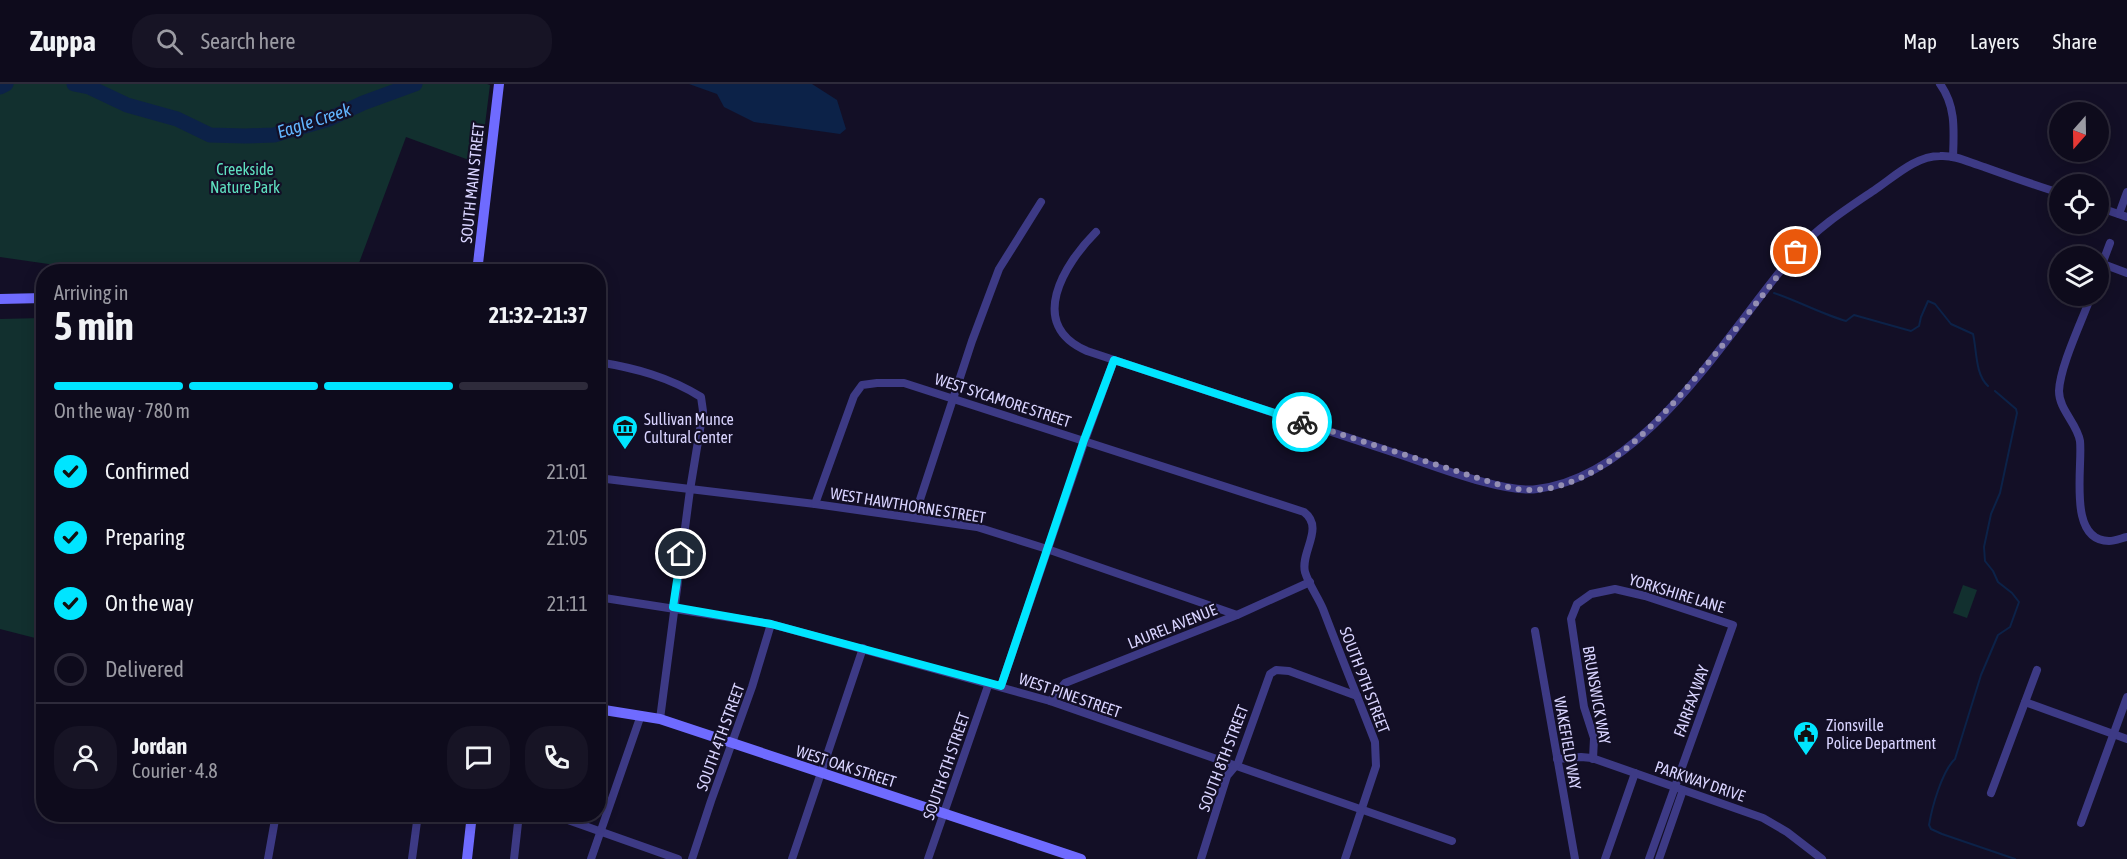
<!DOCTYPE html>
<meta charset="utf-8">
<style>
:root{--surface:#0e0b1c;--page:#171425;--text:#f1f3f6;--muted:#9b9ba3;--line:#2e2b3b;--accent:#00e5ff}
body{margin:0;font-family:"Asap Condensed",sans-serif;background:var(--page);color:var(--text);height:100vh;display:flex;flex-direction:column;font-size:22px;white-space:nowrap}
*{box-sizing:border-box;margin:0}
p{font-size:20px;color:var(--muted)}
.icon{flex:none;width:33px;height:33px;fill:none;stroke:currentColor;stroke-width:2;stroke-linecap:round;stroke-linejoin:round}
.map{position:relative;flex:1;overflow:hidden}
.details{position:absolute;left:36px;top:180px;width:570px;height:558px;display:flex;flex-direction:column;background:var(--surface);border-radius:24px;box-shadow:0 3px 15px #0003,0 0 0 2px var(--line)}
.details>*{flex:none}
.needle{width:39px;rotate:200deg}
.controls{position:absolute;left:2049px;top:18px;display:grid;gap:12px}
.controls a{display:grid;place-items:center;width:60px;height:60px;border-radius:50%;background:var(--surface);box-shadow:0 3px 15px #0003,0 0 0 2px var(--line);font-size:30px}
.pin{position:absolute;display:grid;place-items:center;width:51px;height:51px;color:#fff;margin:-26px;border:3px solid #fff;border-radius:50%;box-shadow:0 2px 6px #0007}
.courier{position:absolute;display:grid;place-items:center;width:60px;height:60px;margin:-30px;border:4px solid #00e5ff;border-radius:50%;background:#fff;color:#222;box-shadow:0 2px 8px #0007}
.headline em{font-style:normal;font-weight:700}
.headline div{display:flex;flex-direction:column-reverse}
.headline{display:flex;align-items:center;justify-content:space-between;height:102px;padding:0 18px}
h1{font-size:39px;font-weight:700;line-height:45px}
.bar{display:grid;grid-template-columns:repeat(4,1fr);gap:9px 6px;align-content:center;height:72px;padding:0 18px}
.bar i{height:8px;border-radius:4px;background:var(--line)}
.bar .active{background:var(--accent)}
.bar p{grid-column:span 4}
.line{display:flex;align-items:center;gap:15px;padding:0 18px;border-top:2px solid var(--line)}
.line div{flex:1}
.round{display:grid;place-items:center;flex:none;width:63px;height:63px;border-radius:24px;background:var(--page)}
ol{padding:0 18px;list-style:none}
li{display:flex;align-items:center;gap:18px;height:66px}
li p{margin-inline-start:auto}
li .icon{padding:6px;border-radius:50%;background:var(--accent);color:#111;stroke-width:4}
li:last-child{color:var(--muted)}
li i{width:33px;height:33px;border:3px solid var(--line);border-radius:50%}
header{display:flex;align-items:center;gap:36px;box-sizing:border-box;height:84px;padding:0 30px;background:var(--surface);border-bottom:2px solid var(--line)}
header strong{font-size:28px}
nav{display:flex;gap:33px;margin-inline-start:auto;font-size:21px}
.search{width:420px;height:54px;background:var(--page);display:flex;align-items:center;gap:15px;box-sizing:border-box;padding:0 21px;border-radius:24px;color:var(--muted);font-size:22px}
.map>svg:first-child{display:block}
.green{fill:#12302f}
.water{fill:#0c2248}
.lines{fill:none;stroke-linecap:round;stroke-linejoin:round}
.stream{stroke:#0c2248;stroke-width:2}
.river{stroke:#0c2248;stroke-width:15}
.street{stroke:#3d3a85;stroke-width:8}
.secondary{stroke:#6f6bff;stroke-width:10}
.done{stroke:#948fb3;stroke-width:6;stroke-dasharray:0 10.8}
.route{stroke:#00e5ff;stroke-width:8}
.labels{text-anchor:middle;stroke-width:4.5;stroke-linejoin:round;paint-order:stroke}
.park-label{font-size:16px;fill:#5fe0c0;stroke:#130f26}
.street-label{font-size:16px;fill:#d9d4ff;stroke:#130f26}
.poi-label{font-size:16px;fill:#d9d4ff;stroke:#130f26;text-anchor:start}
.water-label{font-size:18px;font-style:italic;fill:#62b6ff;stroke:#130f26}
</style>
<header>
<strong>Zuppa</strong>
<div class="search"><svg class="icon" aria-label="search" viewBox="0 0 24 24"><circle cx="10" cy="10" r="6"/><path d="M15 15l6 6"/></svg>Search here</div>
<nav><a>Map</a><a>Layers</a><a>Share</a></nav>
</header>
<div class="map">
<svg width="2127" height="775" viewBox="0 0 2127 775">
<rect width="100%" height="100%" fill="#130f26"/>
<g class="green">
<polygon points="0,0 487,0 490,1 480,80 406,53 356,187 97,187 0,173"/>
<polygon points="43,234 44,234 43,556 0,545 0,235"/>
<polygon points="1963,501 1977,506 1967,534 1953,529"/>
</g>
<polygon class="water" points="689,0 812,0 837,16 846,45 840,50 754,38 724,23 717,10"/>
<g class="lines">
<g class="stream">
<path d="M1774 209C1798 217 1822 230 1846 237L1854 231 1911 247 1919 242 1921 233 1928 217 1935 220 1951 240 1973 250C1977 267 1975 290 1988 302"/>
<path d="M1995 307 2016 325 2017 329 2000 409 1991 430 1984 463 1985 477 1993 487 1998 498 2012 509 2019 518 2010 543 1998 551 1981 591 1955 675C1942 687 1932 723 1929 741L1931 745 1942 750 2015 775"/>
</g>
<g class="river">
<polyline points="74,0 89,3 127,21 177,35 210,51 245,52 274,51 329,35 363,19 415,0"/>
<polyline points="0,3 6,0"/>
</g>
<g class="street">
<path d="M1940 0C1956 22 1954 46 1953 73"/>
<polyline points="2098,123 2127,133"/>
<polyline points="2119,130 2127,108"/>
<path d="M1096 148C1064 180 1026 241 1087 267 1189 300 1292 335 1395 369 1429 380 1503 410 1537 405 1647 392 1729 245 1796 168 1818 143 1848 124 1876 105 1895 92 1916 72 1940 72 1956 71 1970 79 1984 83 2009 92 2034 101 2060 109"/>
<polyline points="2103,180 2127,189"/>
<polyline points="2098,191 2110,159"/>
<path d="M2091 212C2082 237 2060 282 2059 307 2059 326 2077 339 2080 357 2083 383 2067 457 2109 457 2115 457 2122 454 2127 453"/>
<path d="M598 278C635 284 669 293 701 313L703 327 690 406 660 635"/>
<polyline points="598,394 815,420 977,443 1047,465 1237,531"/>
<path d="M815 420 854 312 862 301 877 299H904L1304 428C1325 444 1300 468 1305 488 1309 501 1318 513 1323 525 1340 570 1358 614 1375 658L1376 682 1345 775"/>
<polyline points="914,434 972,257 999,185 1041,118"/>
<polyline points="598,513 771,540 1050,617 1452,757"/>
<polyline points="1535,547 1575,775"/>
<polyline points="1001,602 1085,356 1114,276"/>
<polyline points="1050,617 1065,599 1237,531 1310,498"/>
<polyline points="2025,618 2127,655"/>
<polyline points="1557,675 1581,673 1592,674 1763,734 1787,748 1822,775"/>
<polyline points="1593,675 1594,654 1584,623 1571,535 1577,520 1591,510 1615,505 1645,512 1733,541 1649,775"/>
<polyline points="1991,709 2037,586"/>
<polyline points="551,730 678,775"/>
<polyline points="2081,739 2127,613"/>
<polyline points="268,775 276,730"/>
<polyline points="412,775 418,730"/>
<polyline points="514,775 519,730"/>
<polyline points="591,775 641,631"/>
<polyline points="692,775 711,717 752,603 771,540"/>
<polyline points="792,775 863,564"/>
<polyline points="928,775 989,599"/>
<polyline points="1201,775 1227,692 1238,679 1270,590 1276,586 1289,587 1357,612"/>
<polyline points="1605,775 1635,689"/>
<polyline points="1659,775 1683,706"/>
</g>
<g class="secondary">
<polyline points="477,188 499,0"/>
<polyline points="0,215 44,214"/>
<polyline points="598,625 660,635 1081,775"/>
<polyline points="467,775 472,730"/>
</g>
</g>
<g class="lines">
<path class="done" d="M1302 338 1500 401C1509 403 1518 406 1527 406 1600 408 1665 330 1708 279 1738 243 1767 206 1796 168"/>
<polyline class="route" points="681,470 673,523 771,540 1001,602 1084,356 1114,276 1302,338"/>
</g>
<defs>
<symbol id="museum-pin" viewBox="-11 -11 22 30"><path d="M0 17L-7.5 6A9.5 9.5 0 1 1 7.5 6Z" fill="#00e5ff" stroke="#130f26"/><path d="M0-6L6-3V-2H-6V-3ZM-5-1h2V3h-2ZM-1-1h2V3h-2ZM3-1h2V3H3ZM-6 4H6V6H-6Z" fill="#111"/></symbol>
<symbol id="civic-pin" viewBox="-11 -11 22 30"><path d="M0 17L-7.5 6A9.5 9.5 0 1 1 7.5 6Z" fill="#00e5ff" stroke="#130f26"/><path d="M-.6-6.5H3V-4.5H.6V-3L4-1V1h2V6H-6V1h2V-1L-.6-3ZM-1.2 2.5V6h2.4V2.5Z" fill="#111"/></symbol>
</defs>
<g fill-rule="evenodd">
<use href="#museum-pin" x="610" y="329" width="30" height="40"/>
<use href="#civic-pin" x="1791" y="635" width="30" height="40"/>
</g>
<g class="labels">
<g class="park-label">
<text x="245" y="91">Creekside<tspan x="245" dy="18">Nature Park</tspan></text>
</g>
<g class="street-label">
<text transform="translate(472 99) rotate(-84)" y="6">SOUTH MAIN STREET</text>
<text transform="translate(1003 316) rotate(18)" y="6">WEST SYCAMORE STREET</text>
<text transform="translate(908 421) rotate(9)" y="6">WEST HAWTHORNE STREET</text>
<text transform="translate(1677 509) rotate(17)" y="6">YORKSHIRE LANE</text>
<text transform="translate(1172 542) rotate(-22)" y="6">LAUREL AVENUE</text>
<text transform="translate(1365 596) rotate(69)" y="6">SOUTH 9TH STREET</text>
<text transform="translate(1070 611) rotate(19)" y="6">WEST PINE STREET</text>
<text transform="translate(1597 611) rotate(80)" y="6">BRUNSWICK WAY</text>
<text transform="translate(1691 617) rotate(-70)" y="6">FAIRFAX WAY</text>
<text transform="translate(720 653) rotate(-70)" y="6">SOUTH 4TH STREET</text>
<text transform="translate(1568 659) rotate(80)" y="6">WAKEFIELD WAY</text>
<text transform="translate(1223 674) rotate(-69)" y="6">SOUTH 8TH STREET</text>
<text transform="translate(846 682) rotate(18)" y="6">WEST OAK STREET</text>
<text transform="translate(946 682) rotate(-71)" y="6">SOUTH 6TH STREET</text>
<text transform="translate(1700 697) rotate(19)" y="6">PARKWAY DRIVE</text>
</g>
<g class="poi-label">
<text x="644" y="341">Sullivan Munce<tspan x="644" dy="18">Cultural Center</tspan></text>
<text x="1826" y="647">Zionsville<tspan x="1826" dy="18">Police Department</tspan></text>
</g>
<g class="water-label">
<text transform="translate(314 37) rotate(-18)" y="6">Eagle Creek</text>
</g>
</g>
</svg>
<div class="controls">
<a><svg class="needle" viewBox="-14 -14 28 28"><path d="M0-13l5 13h-10z" fill="#e53935"/><path d="M0 13l5-13h-10z" fill="#9b9ba3"/></svg></a>
<a><svg class="icon" aria-label="locate" viewBox="0 0 24 24"><circle cx="12" cy="12" r="6"/><path d="M12 2v4M12 18v4M2 12h4M18 12h4"/></svg></a>
<a><svg class="icon" aria-label="layers" viewBox="0 0 24 24"><path d="M12 4l9 5-9 5-9-5zM3 14l9 5 9-5"/></svg></a>
</div>
<div class="pin" style="left:1796px;top:168px;background:#ea580c"><svg class="icon" aria-label="bag" viewBox="0 0 24 24"><path d="M5 8h14l-1 12H6zM9 8a3 3 0 0 1 6 0"/></svg></div>
<div class="pin" style="left:681px;top:470px;background:#1f2937"><svg class="icon" aria-label="home" viewBox="0 0 24 24"><path d="M3 11l9-7 9 7M6 9v11h12V9"/></svg></div>
<div class="courier" style="left:1302px;top:338px"><svg class="icon" aria-label="bike" viewBox="0 0 24 24"><circle cx="6" cy="16" r="4"/><circle cx="18" cy="16" r="4"/><path d="M6 16l4-8h5l3 8M10 8l3 8H6M13 5h3"/></svg></div>
<section class="details">
<div class="headline"><div><h1>5 min</h1><p>Arriving in</p></div><em>21:32–21:37</em></div>
<div class="bar"><i class="active"></i><i class="active"></i><i class="active"></i><i></i><p>On the way · 780 m</p></div>
<ol>
<li><svg class="icon" aria-label="check" viewBox="0 0 24 24"><path d="M5 12l5 5 9-10"/></svg>Confirmed<p>21:01</p></li>
<li><svg class="icon" aria-label="check" viewBox="0 0 24 24"><path d="M5 12l5 5 9-10"/></svg>Preparing<p>21:05</p></li>
<li><svg class="icon" aria-label="check" viewBox="0 0 24 24"><path d="M5 12l5 5 9-10"/></svg>On the way<p>21:11</p></li>
<li><i></i>Delivered</li>
</ol>
<div class="line" style="height:108px"><a class="round"><svg class="icon" aria-label="person" viewBox="0 0 24 24"><circle cx="12" cy="8" r="4"/><path d="M4 21q1-7 8-7t8 7"/></svg></a><div><b>Jordan</b><p>Courier · 4.8</p></div><a class="round"><svg class="icon" aria-label="chat" viewBox="0 0 24 24"><path d="M4 5h16v11H9l-5 4z"/></svg></a><a class="round"><svg class="icon" aria-label="phone" viewBox="0 0 24 24"><path d="M5 4h4l2 5-3 2q2 4 5 5l2-3 5 2v4C11 20 4 13 5 4z"/></svg></a></div>
</section>
</div>
